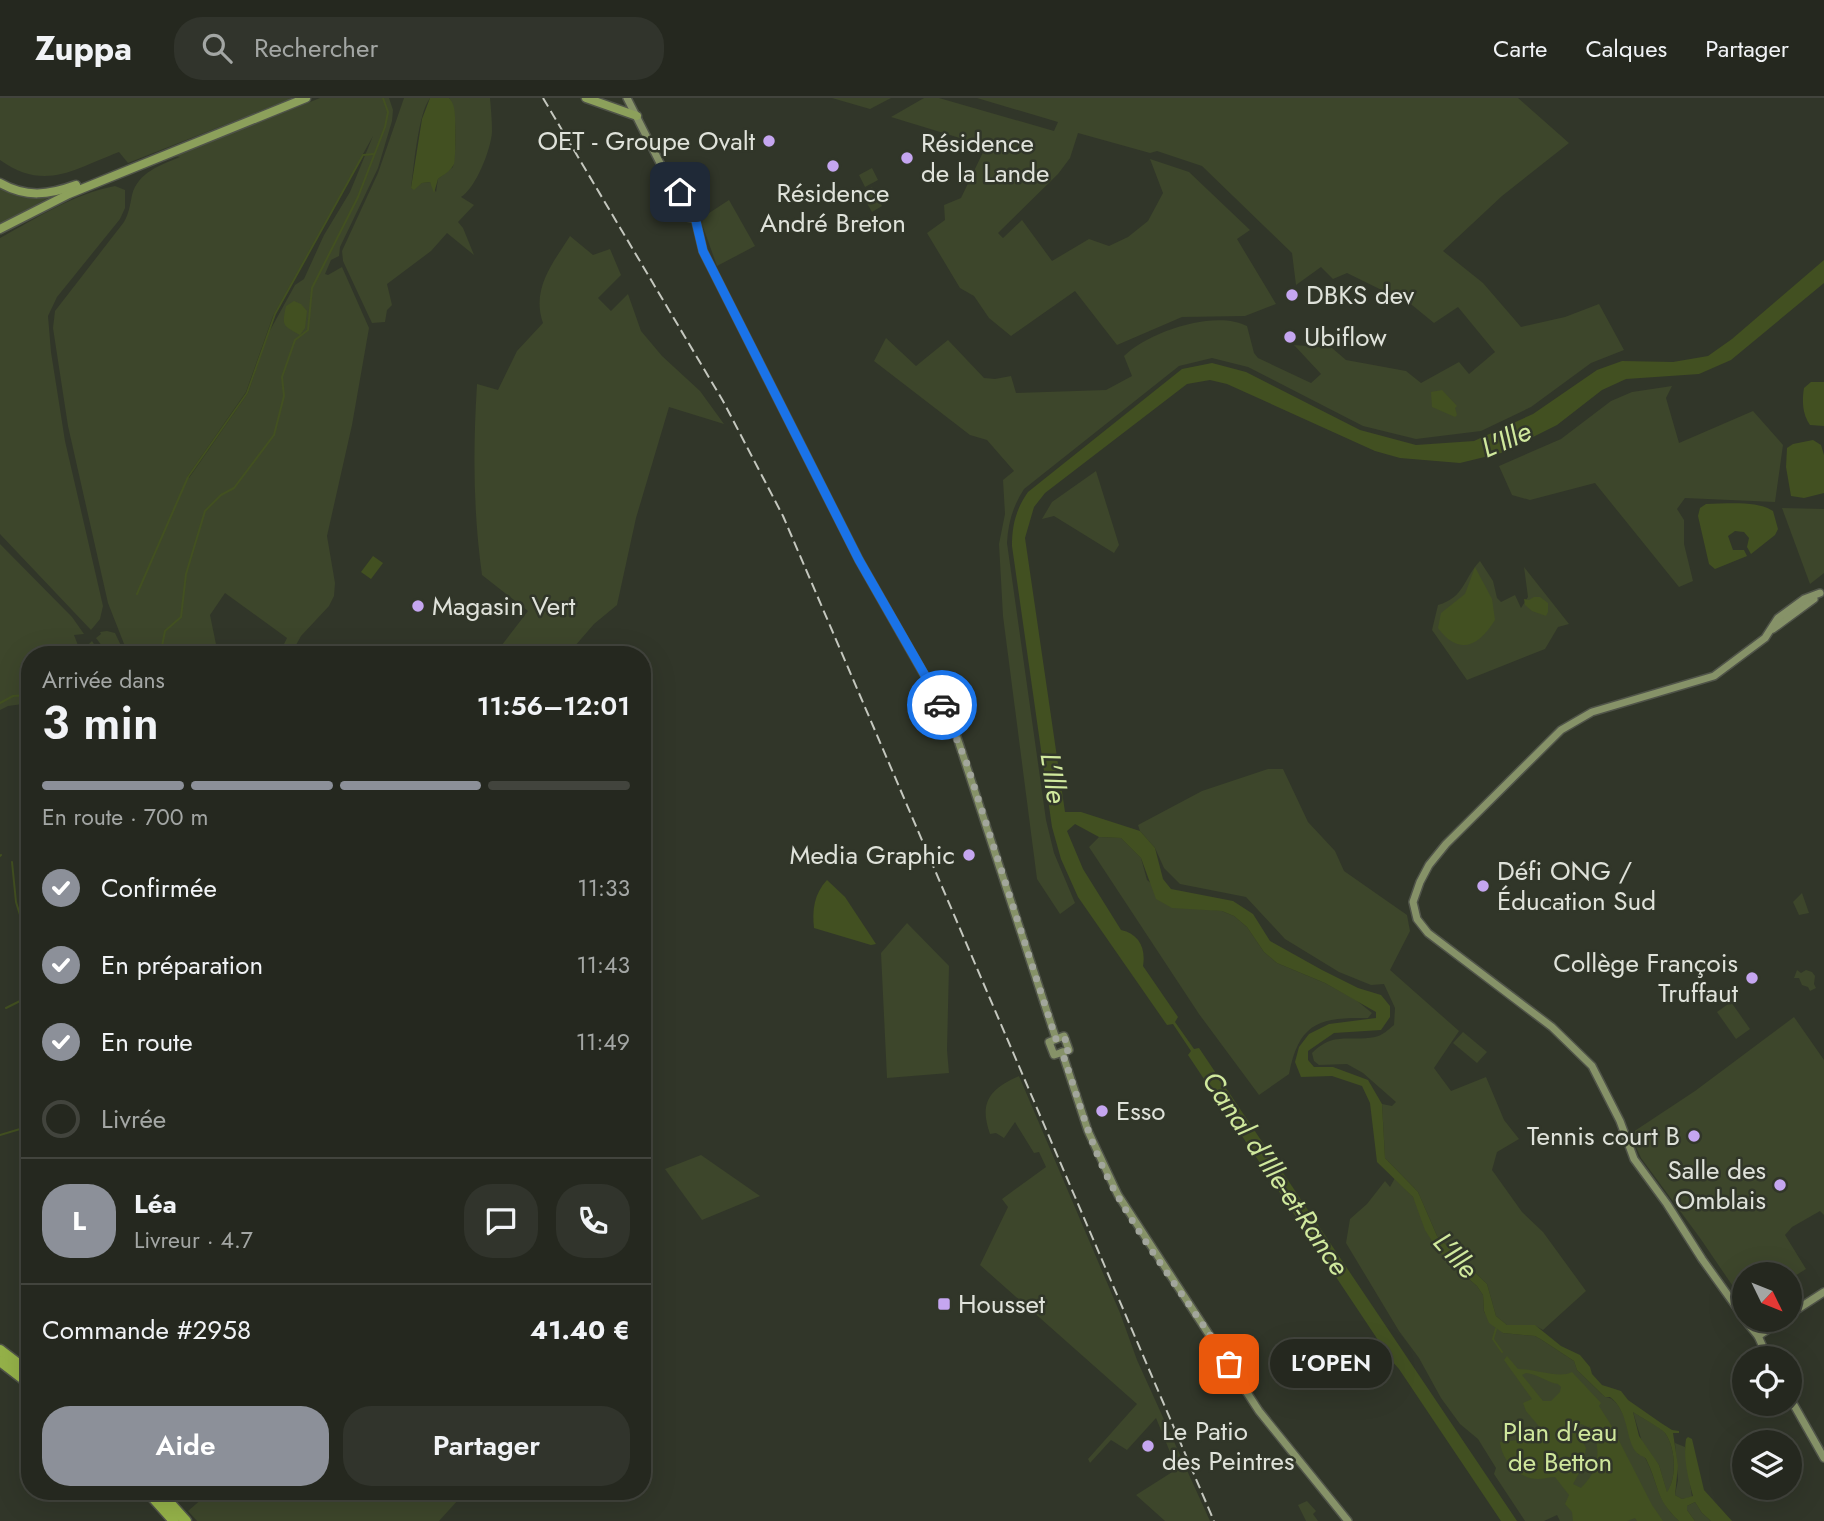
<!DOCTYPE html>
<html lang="fr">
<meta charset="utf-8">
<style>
:root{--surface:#25281f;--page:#31342c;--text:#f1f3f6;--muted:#a3a6a4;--line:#42443d;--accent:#8c9099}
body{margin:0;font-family:Jost,sans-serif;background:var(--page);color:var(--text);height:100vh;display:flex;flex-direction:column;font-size:26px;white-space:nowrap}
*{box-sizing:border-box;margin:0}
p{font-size:23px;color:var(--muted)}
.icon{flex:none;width:38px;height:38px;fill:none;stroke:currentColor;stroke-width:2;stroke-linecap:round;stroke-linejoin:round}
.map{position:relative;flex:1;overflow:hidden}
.panel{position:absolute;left:21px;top:548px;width:630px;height:854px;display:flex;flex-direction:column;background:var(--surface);border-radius:28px;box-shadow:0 7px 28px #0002,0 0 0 2px var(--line)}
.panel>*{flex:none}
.needle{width:46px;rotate:133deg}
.buttons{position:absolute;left:1732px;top:1164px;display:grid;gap:14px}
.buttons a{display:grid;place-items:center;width:70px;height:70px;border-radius:50%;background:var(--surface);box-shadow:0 7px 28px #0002,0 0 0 2px var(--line);font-size:35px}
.pin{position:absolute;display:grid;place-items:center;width:60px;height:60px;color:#fff;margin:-30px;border-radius:14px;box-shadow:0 4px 10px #0006}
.courier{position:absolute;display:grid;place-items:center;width:70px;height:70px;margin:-35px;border:5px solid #1a73e8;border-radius:50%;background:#fff;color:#222;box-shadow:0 2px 9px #0007}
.bubble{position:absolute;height:49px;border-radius:24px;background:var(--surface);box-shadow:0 7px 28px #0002,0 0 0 2px var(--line);font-size:23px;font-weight:600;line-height:49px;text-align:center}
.overview em{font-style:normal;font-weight:600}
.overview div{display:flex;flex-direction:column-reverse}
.overview{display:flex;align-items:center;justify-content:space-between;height:119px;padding:0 21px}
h1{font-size:46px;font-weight:600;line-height:52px}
.bar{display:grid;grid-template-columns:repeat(4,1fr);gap:10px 7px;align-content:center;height:84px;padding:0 21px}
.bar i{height:9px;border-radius:5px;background:var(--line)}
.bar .selected{background:var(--accent)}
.bar p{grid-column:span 4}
.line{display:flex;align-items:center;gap:18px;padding:0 21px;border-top:2px solid var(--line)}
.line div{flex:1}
.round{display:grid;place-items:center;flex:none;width:74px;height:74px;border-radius:28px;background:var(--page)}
ol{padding:0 21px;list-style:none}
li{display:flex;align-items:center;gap:21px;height:77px}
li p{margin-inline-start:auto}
li .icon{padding:7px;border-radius:50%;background:var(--accent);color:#fff;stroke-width:4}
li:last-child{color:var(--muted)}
li i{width:38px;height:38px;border:4px solid var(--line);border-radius:50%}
.action{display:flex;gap:14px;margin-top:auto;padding:14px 21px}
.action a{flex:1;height:80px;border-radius:28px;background:var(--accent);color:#fff;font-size:28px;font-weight:600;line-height:80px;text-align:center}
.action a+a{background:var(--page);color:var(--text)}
header{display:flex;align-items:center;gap:42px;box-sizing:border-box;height:98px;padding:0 35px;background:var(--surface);border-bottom:2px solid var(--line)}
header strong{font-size:33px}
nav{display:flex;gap:38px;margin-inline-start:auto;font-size:24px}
.search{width:490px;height:63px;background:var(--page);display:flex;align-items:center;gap:18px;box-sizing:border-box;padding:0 24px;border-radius:28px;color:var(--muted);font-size:26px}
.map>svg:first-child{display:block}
.green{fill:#3d462b;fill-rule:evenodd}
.water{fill:#425021;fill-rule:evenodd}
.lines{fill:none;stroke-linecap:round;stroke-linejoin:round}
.stream{stroke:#425021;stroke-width:2}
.secondary-casing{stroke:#505449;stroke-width:10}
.primary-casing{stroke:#505449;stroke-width:11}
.highway-casing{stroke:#505449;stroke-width:13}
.secondary{stroke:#869268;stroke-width:7}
.primary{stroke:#8ca05b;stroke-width:8}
.highway{stroke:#95b249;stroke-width:10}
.rail{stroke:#c4c7be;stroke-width:2;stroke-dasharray:10 5;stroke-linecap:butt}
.done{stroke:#a2a69c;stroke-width:7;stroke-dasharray:0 12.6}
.route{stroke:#1a73e8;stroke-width:9}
.poi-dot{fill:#c5a6f0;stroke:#313629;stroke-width:2.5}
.labels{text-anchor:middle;stroke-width:5;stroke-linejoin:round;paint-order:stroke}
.poi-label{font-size:26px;fill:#dfe2da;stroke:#313629;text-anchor:start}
.park-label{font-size:26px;fill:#cee69b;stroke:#313629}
.water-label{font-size:28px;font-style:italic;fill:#d0e99d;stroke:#313629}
</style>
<header>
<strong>Zuppa</strong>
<div class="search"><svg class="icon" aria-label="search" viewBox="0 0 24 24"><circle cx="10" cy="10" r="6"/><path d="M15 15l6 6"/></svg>Rechercher</div>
<nav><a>Carte</a><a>Calques</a><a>Partager</a></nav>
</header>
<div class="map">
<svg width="1824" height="1423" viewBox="0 0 1824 1423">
<rect width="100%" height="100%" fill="#313629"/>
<g class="green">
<path d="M0 0H293L128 65 119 54C74 71 45 94 0 62Z"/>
<path d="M320 0H389L393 12 392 23 378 70 340 149 339 158 331 162 325 176 328 177 342 169 369 230 352 327 327 438 335 485 334 498 329 508 301 538 291 556H279L287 540 225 495 210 517 218 556H128L108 505 68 328 53 230 55 213 124 124C129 115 130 107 132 97 138 74 161 67 180 59L174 58ZM373 38 350 94 324 137 304 181 295 187 268 236 248 295 189 380 187 379 246 294 273 218Z"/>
<path d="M404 0H430C418 16 414 68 411 90L414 91 422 85 430 84 436 94 438 81 453 69C456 54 458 12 449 0H490C491 11 492 23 492 34 491 51 476 90 461 99L474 107 458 124 463 130 474 157 447 135 431 153 387 186 392 207 387 212 385 224 372 225 343 163 342 153 378 75Z"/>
<polygon points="832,0 891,0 870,11"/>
<path d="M924 0H939L1054 33 1058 24 977 0H1518L1569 45 1502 98 1443 153 1483 185 1521 229 1565 219 1599 206 1624 252 1591 265 1531 309 1481 333 1416 341 1363 328 1248 269 1212 260 1179 268 1024 391C1013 408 1008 425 1007 445L1046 722 1054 755 1075 805 1060 816 1037 781 1003 518 999 446 1005 416 1003 382 1014 373 987 342 970 337 874 263 886 240 916 268 948 242 984 280 995 281 1011 278 1016 295 1106 292 1132 278 1124 258C1148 234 1215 211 1247 228L1254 255 1258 260 1311 285 1321 276 1294 247 1332 250 1346 262 1406 273 1421 285 1459 264 1469 276 1495 254 1458 209 1434 225 1412 207 1347 175 1333 181 1321 169 1296 187 1292 155 1202 68 1157 53 1150 55 1078 35 1070 60 1058 76 998 135 1003 140 1022 122 1052 163 1089 141 1109 148 1128 139 1148 123 1163 95 1150 61 1189 74 1250 132 1237 141 1276 206 1245 218 1182 219 1117 247 1075 193 1011 238 989 220 974 198 960 190 927 135 945 122 944 107 961 100 986 48 891 19Z"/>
<polygon points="872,70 878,82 865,89 859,77"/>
<path d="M115 88 125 92V110L120 121 57 199 48 218 51 254 65 343 103 508 100 521 91 532 0 436V140C37 120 73 96 115 88Z"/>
<polygon points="0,89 17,97 48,100 0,126"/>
<polygon points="872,89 882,108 872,114 861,95"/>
<polygon points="729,102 755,148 717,168 702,126 703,119"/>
<path d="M570 138 593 157 610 151 621 177 598 200 611 213 628 196 641 233 662 258 700 293 724 326 669 309 636 420 617 507 594 526 568 556H495L528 513 482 477C473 412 473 351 477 286L498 292 517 253 543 225C531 191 553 165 570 138Z"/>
<polygon points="1672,288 1666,300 1679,345 1753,313 1783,347 1775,404 1685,400 1677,411 1684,422 1684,446 1693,483 1679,489 1595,385 1530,402 1512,397 1499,368 1561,341 1611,303 1632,294"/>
<polygon points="1096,373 1119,447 1114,455 1054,418 1042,421 1052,404"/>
<polygon points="1782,410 1824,411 1824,475 1810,486"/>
<polygon points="0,446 72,519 84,536 74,537 79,550 84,551 92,543 100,556 30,556 30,605 8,608 0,612"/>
<path d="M1480 463 1493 483 1497 500 1501 504 1515 497 1521 510 1528 499 1524 469 1569 526 1558 529 1545 551 1467 582 1432 532 1438 507C1465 499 1463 481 1480 463Z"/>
<polygon points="107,533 115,535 125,556 108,556 96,540 101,536 100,534"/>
<path d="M1268 671H1283L1308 724 1335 753 1344 773 1407 817 1410 833 1390 872 1459 933 1434 970 1451 993 1486 979 1504 1022 1519 1041 1497 1054 1492 1072 1522 1114 1543 1134 1586 1193 1543 1232 1534 1227H1507L1496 1218 1487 1186 1437 1138 1418 1094 1385 1060 1382 1006 1392 1008 1396 1004 1363 975 1347 966 1319 967 1314 963 1312 955C1334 933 1349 944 1375 939 1382 938 1389 931 1394 927L1395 910 1384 886 1371 887 1339 874 1285 841 1246 799 1180 786 1164 770 1155 750 1140 733 1138 727 1202 693Z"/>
<path d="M1099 739 1121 740 1141 760 1147 782 1181 809 1222 813 1234 818 1247 829 1264 854 1277 865 1325 885 1356 902 1372 915 1368 920C1320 919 1299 924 1289 976L1259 997 1199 916 1089 749Z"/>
<polygon points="1802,795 1809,815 1799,817 1793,804"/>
<polygon points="907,825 949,868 947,952 949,975 887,980 881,855"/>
<polygon points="1797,872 1801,875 1806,872 1812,874 1815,878 1814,886 1816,890 1810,893 1808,889 1802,887 1799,880 1794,880"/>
<polygon points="1731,904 1750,931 1736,941 1717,914"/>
<polygon points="1794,919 1824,962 1824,1117 1820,1113 1792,1129 1785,1137 1806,1171 1790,1181 1790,1176 1745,1176 1745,1206 1700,1140 1641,1060 1630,1036 1695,993"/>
<polygon points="1463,934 1487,954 1477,965 1453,945"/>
<path d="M1019 978 1120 1215 1137 1262 1210 1423H1165L1136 1397 1177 1371 1156 1320 1127 1352 1111 1342 1090 1365 1088 1361 1137 1306 980 1167 1008 1109 1002 1101 1046 1069 1039 1054 1034 1055 1015 1024 1004 1040 996 1035 990 1036C979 1005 989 991 1019 978Z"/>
<polygon points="701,1057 760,1098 702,1122 665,1071"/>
<path d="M1395 1080 1413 1099 1447 1162 1477 1188 1483 1197 1484 1214 1503 1235 1535 1238 1542 1242 1574 1263 1577 1272 1605 1299C1623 1299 1631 1341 1638 1356L1644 1358C1659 1384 1654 1399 1679 1423H1560L1557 1417 1544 1423H1525L1494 1376 1496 1370 1478 1341 1460 1326 1441 1300 1419 1260 1399 1233 1346 1145 1350 1121 1367 1106 1385 1083 1390 1089Z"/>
<path d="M1633 1314C1640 1319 1661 1329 1665 1335 1676 1350 1677 1380 1667 1395L1659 1367 1643 1347Z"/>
<polygon points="1675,1345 1685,1349 1692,1399 1682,1401 1675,1397 1678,1382"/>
<polygon points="211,1393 448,1393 459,1401 439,1423 197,1423 188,1413"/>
<polygon points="1307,1403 1316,1413 1313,1416 1318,1423 1306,1423 1298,1407"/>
<polygon points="1695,1404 1702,1415 1711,1423 1695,1423 1687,1412 1687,1408"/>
</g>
<g class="water">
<path d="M430 0H449C452 4 453 5 454 10 456 17 456 60 454 66 450 74 444 76 438 81L434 95 430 84 422 85 414 92 411 90 422 21Z"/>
<path d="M1824 162V185L1731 262 1699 276 1626 281 1602 292 1557 327 1501 355 1460 365 1400 360 1375 353 1227 286 1210 282 1187 286 1045 395 1034 409 1025 440 1065 714H1081L1140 733 1155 750 1163 781 1171 791 1233 803 1253 816 1270 843 1322 872 1358 890 1381 897 1390 908V919L1381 932 1334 935 1308 953V962L1314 969H1333L1368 982 1382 1006 1385 1060 1418 1094 1437 1138 1487 1186 1496 1218 1507 1227H1535L1561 1248 1580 1257 1590 1269 1592 1276 1602 1287 1621 1293 1628 1302 1661 1325 1672 1332 1679 1333V1335H1673L1678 1368 1675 1397 1682 1401 1693 1398C1688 1379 1683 1360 1686 1341L1688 1339 1692 1341 1704 1392 1732 1423H1711L1702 1415 1695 1404 1687 1408V1412L1695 1423H1679C1654 1399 1660 1389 1646 1361 1644 1358 1640 1358 1637 1355 1625 1343 1630 1314 1610 1299H1605L1577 1272 1574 1263 1542 1242 1535 1238 1503 1235 1489 1225 1484 1213 1483 1197 1477 1188 1447 1162 1437 1151 1425 1132 1413 1099 1377 1064 1370 1005 1362 988 1332 978 1301 979 1295 964 1299 949 1309 936 1329 926 1376 920V914L1325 885 1277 865 1264 854 1247 829 1234 818 1222 813 1172 810 1156 801 1141 760 1121 740 1099 739 1075 726 1067 733 1083 771 1121 832C1139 836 1146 850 1143 868L1178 919 1175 924 1194 951 1199 950 1517 1423H1501L1399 1271 1377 1246 1378 1242 1188 957 1191 953 1173 926 1167 927 1078 799 1061 761 1052 729 1012 448C1012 427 1016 411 1028 394L1182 271 1212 265 1246 274 1360 332 1416 347 1474 343 1533 316 1597 272 1622 263 1673 264 1708 258 1732 241ZM1633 1314C1640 1319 1661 1330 1665 1335 1676 1350 1677 1380 1667 1394L1659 1367 1639 1338Z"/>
<path d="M294 203 301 206 307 213 305 230 300 237C282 227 282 228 286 208Z"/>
<path d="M1811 284H1824V328L1810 327C1802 316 1802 302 1804 290Z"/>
<polygon points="1442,292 1457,308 1455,310 1457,317 1455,319 1432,309 1431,294"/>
<polygon points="1813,342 1821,347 1824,357 1824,395 1804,400 1791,398 1786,369 1787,350 1793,346"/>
<path d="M1706 406C1726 406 1756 402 1773 413L1778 431 1775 437 1751 456 1747 449 1749 440 1744 434 1735 433 1728 438 1733 452H1744L1747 458 1715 471 1709 466 1698 418 1700 410Z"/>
<polygon points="373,458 383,465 371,481 361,474"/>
<path d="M1475 469 1492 501 1495 522C1478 549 1459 558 1438 530L1441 515 1465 496Z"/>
<polygon points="1534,499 1540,499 1548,505 1548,514 1546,518 1532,513 1525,507 1524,501 1529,502"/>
<path d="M827 782 845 799 876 846 871 847 814 830C812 812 814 796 827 782Z"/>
<path d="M1507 1258 1518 1271C1535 1271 1559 1281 1572 1274L1601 1305 1599 1308 1611 1327 1652 1407 1663 1423H1637L1635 1420 1627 1423H1573L1572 1414 1565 1406 1569 1397 1555 1379C1550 1379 1544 1381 1538 1381 1519 1381 1502 1363 1500 1344L1548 1339 1526 1313 1523 1305 1532 1301 1504 1262ZM1526 1275C1538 1276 1548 1285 1558 1286L1561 1289 1560 1294 1551 1303H1543L1522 1277ZM1581 1326 1588 1329 1590 1328C1602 1351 1600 1371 1581 1390L1573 1386 1583 1368 1586 1350 1576 1330Z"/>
</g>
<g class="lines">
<g class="stream">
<polyline points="137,496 188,379 247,295 275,216 363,57 374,56"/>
<polyline points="155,556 162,548 165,533 181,519 186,476 205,413 221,397 234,390 274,337 284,298 282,279 295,242 308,232 312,190 358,99 385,29 388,14 383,0"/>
<polyline points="0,605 13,598 30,597"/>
<polyline points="26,745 30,744"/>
<polyline points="0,758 1,757"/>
<polyline points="12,764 16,804 29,846"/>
<polyline points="6,910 30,898"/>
<polyline points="0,1037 30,1028"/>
<polyline points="1496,1231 1493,1241 1502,1254"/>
</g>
<defs>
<g id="secondary">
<polyline points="627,0 661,67 684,106"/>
<polyline points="682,96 688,103 694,103 699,107 698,116 693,120 687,119 683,115 683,109 688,103"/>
<polyline points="695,119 703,153 859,462 953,627 1056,941"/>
<polyline points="1773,531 1814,501"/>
<polygon points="1064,938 1069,952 1054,957 1049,944"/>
<polyline points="1062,954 1088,1033 1118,1097 1259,1313 1348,1423"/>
<polyline points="1790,1216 1824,1194"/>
<polyline points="1745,1221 1702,1161 1667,1106 1634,1061 1620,1023 1592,968 1552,929 1428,835 1417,821 1413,804 1420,784 1429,767 1446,746 1561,632 1592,614 1714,578 1765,540 1778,520 1804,501 1820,495"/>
<polyline points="1745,1222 1758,1238 1768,1260"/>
<polyline points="1758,1238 1782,1222"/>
<polyline points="1790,1300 1824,1360"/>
</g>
<g id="primary">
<polyline points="586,0 637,18"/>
<path d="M0 85C26 100 49 97 76 87"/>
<polyline points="0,131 69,96 306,0"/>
</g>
<g id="highway">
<polyline points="0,1252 30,1275"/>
<polyline points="0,1263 30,1286"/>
<polyline points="147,1393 174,1423"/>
<polyline points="159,1393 186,1423"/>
</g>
</defs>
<use href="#secondary" class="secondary-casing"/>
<use href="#primary" class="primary-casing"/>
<use href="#highway" class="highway-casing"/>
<use href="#secondary" class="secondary"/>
<use href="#primary" class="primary"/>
<use href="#highway" class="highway"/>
<polyline class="rail" points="543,0 723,303 783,418 1214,1423"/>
</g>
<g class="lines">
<path class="done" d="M942 607 966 663 1056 941 1064 938 1069 952 1062 954C1078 998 1089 1044 1111 1086 1145 1149 1191 1206 1229 1266"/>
<polyline class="route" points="680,94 688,103 694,103 699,107 699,114 695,119 703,153 859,462 942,607"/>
</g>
<g class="poi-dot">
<circle cx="769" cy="43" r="7"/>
<circle cx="907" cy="60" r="7"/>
<circle cx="833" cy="68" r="7"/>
<circle cx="1292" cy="197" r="7"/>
<circle cx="1290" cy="239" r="7"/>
<circle cx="418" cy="508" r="7"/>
<circle cx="969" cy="757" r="7"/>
<circle cx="1483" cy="788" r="7"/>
<circle cx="1752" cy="880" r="7"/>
<circle cx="1102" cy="1013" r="7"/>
<circle cx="1694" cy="1038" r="7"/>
<circle cx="1780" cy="1087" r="7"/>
<rect x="937" y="1199" width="14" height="14" rx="3.5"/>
<circle cx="1148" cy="1348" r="7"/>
</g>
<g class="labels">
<g class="poi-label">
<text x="755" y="52" text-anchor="end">OET - Groupe Ovalt</text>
<text x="921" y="54">Résidence<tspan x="921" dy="30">de la Lande</tspan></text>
<text x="833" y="104" text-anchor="middle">Résidence<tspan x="833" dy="30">André Breton</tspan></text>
<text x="1306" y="206">DBKS dev</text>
<text x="1304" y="248">Ubiflow</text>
<text x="432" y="517">Magasin Vert</text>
<text x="955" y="766" text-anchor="end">Media Graphic</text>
<text x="1497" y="782">Défi ONG /<tspan x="1497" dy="30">Éducation Sud</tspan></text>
<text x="1738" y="874" text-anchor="end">Collège François<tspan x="1738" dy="30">Truffaut</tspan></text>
<text x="1116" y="1022">Esso</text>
<text x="1680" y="1047" text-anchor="end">Tennis court B</text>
<text x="1766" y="1081" text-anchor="end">Salle des<tspan x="1766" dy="30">Omblais</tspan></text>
<text x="958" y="1215">Housset</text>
<text x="1162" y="1342">Le Patio<tspan x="1162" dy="30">des Peintres</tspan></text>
</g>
<g class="park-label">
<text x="1560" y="1343">Plan d'eau<tspan x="1560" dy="30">de Betton</tspan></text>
</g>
<g class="water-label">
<text transform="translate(1506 341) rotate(-23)" y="10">L'Ille</text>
<text transform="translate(1054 680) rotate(82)" y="10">L'Ille</text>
<text transform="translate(1276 1075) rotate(56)" y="10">Canal d'Ille-et-Rance</text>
<text transform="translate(1456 1157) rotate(48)" y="10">L'Ille</text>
</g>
</g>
</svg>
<div class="buttons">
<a><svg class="needle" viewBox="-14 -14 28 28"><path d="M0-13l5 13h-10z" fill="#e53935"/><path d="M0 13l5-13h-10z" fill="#a3a6a4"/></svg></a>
<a><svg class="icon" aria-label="locate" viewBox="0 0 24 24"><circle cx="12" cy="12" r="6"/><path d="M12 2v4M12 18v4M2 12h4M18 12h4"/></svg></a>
<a><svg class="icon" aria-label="layers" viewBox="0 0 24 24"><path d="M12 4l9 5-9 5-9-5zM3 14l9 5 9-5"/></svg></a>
</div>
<div class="pin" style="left:1229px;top:1266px;background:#ea580c"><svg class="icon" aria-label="bag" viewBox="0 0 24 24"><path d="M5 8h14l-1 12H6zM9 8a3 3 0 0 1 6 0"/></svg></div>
<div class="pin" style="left:680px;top:94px;background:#1f2937"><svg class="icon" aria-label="home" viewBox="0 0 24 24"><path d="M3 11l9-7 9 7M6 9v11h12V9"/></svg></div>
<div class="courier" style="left:942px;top:607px"><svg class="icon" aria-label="car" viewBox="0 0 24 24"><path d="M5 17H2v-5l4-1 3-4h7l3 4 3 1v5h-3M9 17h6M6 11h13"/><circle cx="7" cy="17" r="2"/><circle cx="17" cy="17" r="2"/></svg></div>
<div class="bubble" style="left:1270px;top:1241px;width:122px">L’OPEN</div>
<section class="panel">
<div class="overview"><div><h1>3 min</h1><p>Arrivée dans</p></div><em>11:56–12:01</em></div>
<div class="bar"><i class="selected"></i><i class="selected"></i><i class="selected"></i><i></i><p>En route · 700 m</p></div>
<ol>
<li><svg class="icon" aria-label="check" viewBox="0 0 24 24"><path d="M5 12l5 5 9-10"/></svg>Confirmée<p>11:33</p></li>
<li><svg class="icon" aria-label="check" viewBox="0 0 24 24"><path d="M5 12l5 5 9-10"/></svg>En préparation<p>11:43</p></li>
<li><svg class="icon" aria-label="check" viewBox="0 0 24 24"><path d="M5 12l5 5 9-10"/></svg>En route<p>11:49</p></li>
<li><i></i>Livrée</li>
</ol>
<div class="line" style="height:126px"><b class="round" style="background:var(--accent);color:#fff">L</b><div><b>Léa</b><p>Livreur · 4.7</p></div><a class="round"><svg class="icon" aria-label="chat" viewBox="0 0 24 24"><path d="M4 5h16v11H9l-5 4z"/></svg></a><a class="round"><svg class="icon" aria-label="phone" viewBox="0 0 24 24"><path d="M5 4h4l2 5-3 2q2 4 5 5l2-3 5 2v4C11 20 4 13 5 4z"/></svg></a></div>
<div class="line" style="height:91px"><div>Commande #2958</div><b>41.40 €</b></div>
<div class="action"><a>Aide</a><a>Partager</a></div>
</section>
</div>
